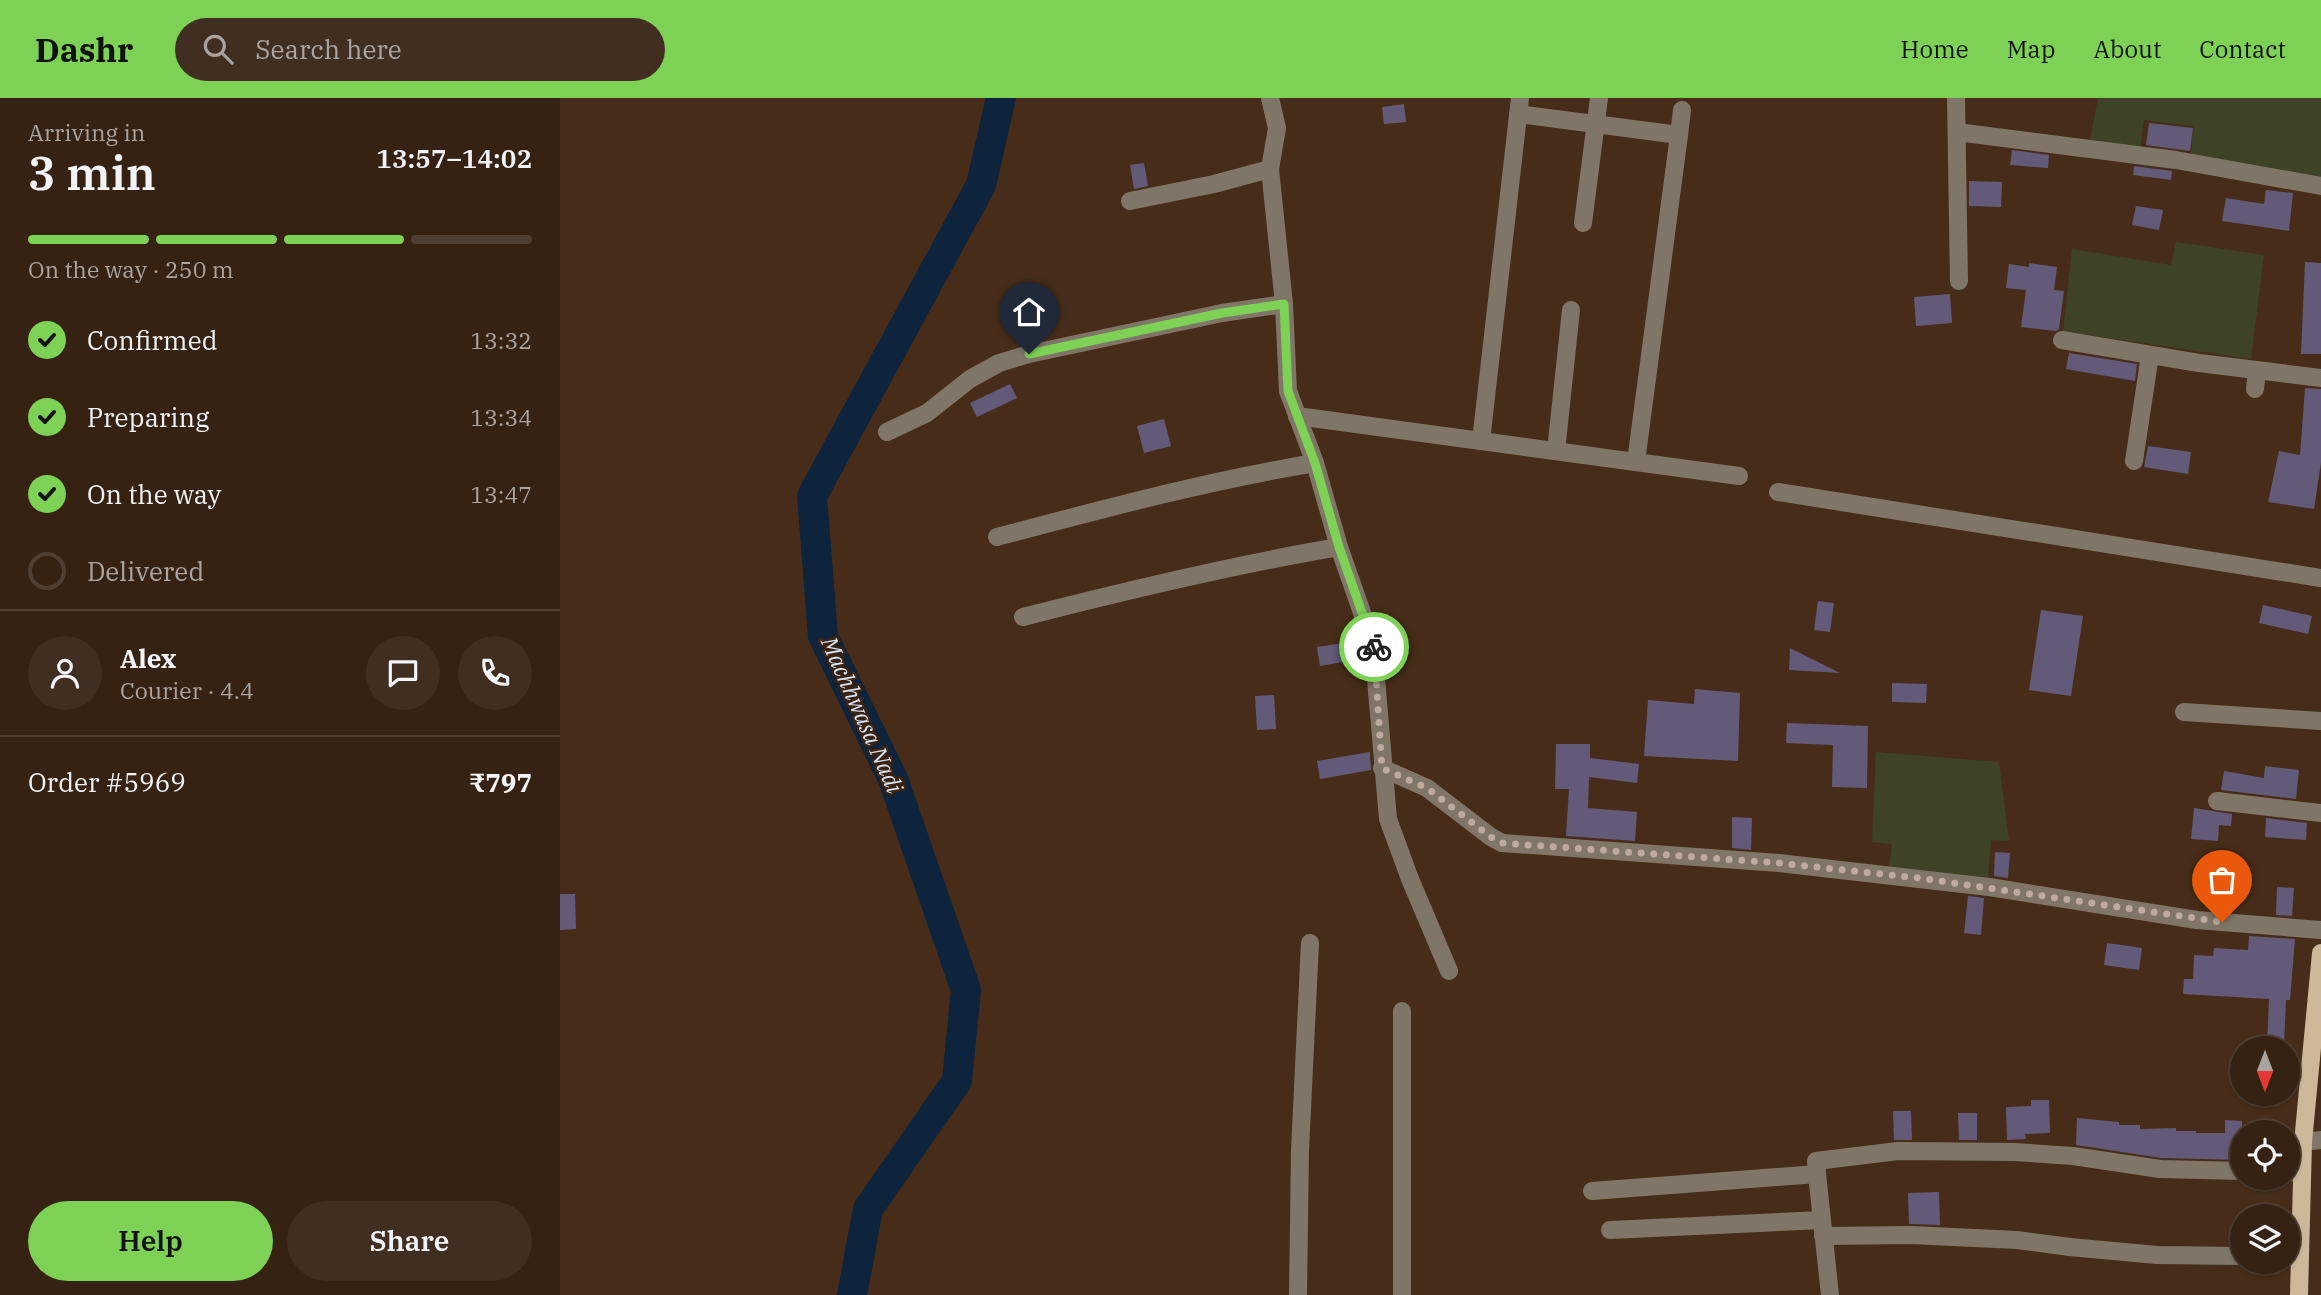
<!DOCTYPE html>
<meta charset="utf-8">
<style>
:root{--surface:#352213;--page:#402f21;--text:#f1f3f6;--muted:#aaa4a0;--line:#4f3f33;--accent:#7dd154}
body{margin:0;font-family:"IBM Plex Serif",serif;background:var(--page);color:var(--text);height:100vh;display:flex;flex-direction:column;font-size:26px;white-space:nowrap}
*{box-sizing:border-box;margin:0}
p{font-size:23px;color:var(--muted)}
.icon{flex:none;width:38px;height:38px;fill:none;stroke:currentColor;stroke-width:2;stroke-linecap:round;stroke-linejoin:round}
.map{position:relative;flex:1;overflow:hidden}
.panel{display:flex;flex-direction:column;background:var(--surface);width:560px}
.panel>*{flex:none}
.needle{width:46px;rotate:180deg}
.controls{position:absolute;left:1670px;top:938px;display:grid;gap:14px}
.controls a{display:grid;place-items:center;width:70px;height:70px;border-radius:50%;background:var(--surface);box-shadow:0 2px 5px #0004,0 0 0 2px var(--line);font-size:35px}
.pin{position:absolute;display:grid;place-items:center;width:60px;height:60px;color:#fff;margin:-72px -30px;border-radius:50% 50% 50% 0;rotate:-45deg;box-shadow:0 0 7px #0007}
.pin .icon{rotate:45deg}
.courier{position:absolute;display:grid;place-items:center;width:70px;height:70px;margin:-35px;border:5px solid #7dd154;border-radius:50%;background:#fff;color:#222;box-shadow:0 2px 9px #0007}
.headline em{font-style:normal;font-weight:600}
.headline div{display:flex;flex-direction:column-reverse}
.headline{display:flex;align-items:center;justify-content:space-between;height:119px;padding:0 28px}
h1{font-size:46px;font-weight:600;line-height:52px}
.bar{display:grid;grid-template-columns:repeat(4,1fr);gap:10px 7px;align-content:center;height:84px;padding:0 28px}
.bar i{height:9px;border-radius:5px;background:var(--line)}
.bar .on{background:var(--accent)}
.bar p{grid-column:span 4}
.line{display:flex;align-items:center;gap:18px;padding:0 28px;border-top:2px solid var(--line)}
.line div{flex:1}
.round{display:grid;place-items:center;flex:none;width:74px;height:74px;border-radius:37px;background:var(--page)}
ol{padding:0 28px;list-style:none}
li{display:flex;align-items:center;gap:21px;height:77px}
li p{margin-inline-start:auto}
li .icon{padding:7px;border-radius:50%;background:var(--accent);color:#111;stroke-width:4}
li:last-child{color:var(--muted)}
li i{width:38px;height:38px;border:4px solid var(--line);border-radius:50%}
.action{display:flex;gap:14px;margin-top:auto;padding:14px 28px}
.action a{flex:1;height:80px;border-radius:42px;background:var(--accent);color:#111;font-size:28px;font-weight:600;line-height:80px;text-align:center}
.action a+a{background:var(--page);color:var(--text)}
header{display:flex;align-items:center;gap:42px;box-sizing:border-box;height:98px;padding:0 35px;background:var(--accent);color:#111}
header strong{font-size:33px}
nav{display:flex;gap:38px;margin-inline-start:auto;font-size:24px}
.search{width:490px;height:63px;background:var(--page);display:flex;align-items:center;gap:18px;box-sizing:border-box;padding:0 24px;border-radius:38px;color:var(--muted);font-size:26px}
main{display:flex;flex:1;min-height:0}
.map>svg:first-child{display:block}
.green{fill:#3e4328}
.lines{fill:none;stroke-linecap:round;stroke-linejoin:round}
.river{stroke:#0e233c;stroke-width:30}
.building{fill:#635a79}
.minor{stroke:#807668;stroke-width:18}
.major{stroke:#cdb89a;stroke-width:18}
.done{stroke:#bdab9e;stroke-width:7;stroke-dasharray:0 12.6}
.route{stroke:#7dd154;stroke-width:9}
.labels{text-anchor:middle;stroke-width:5;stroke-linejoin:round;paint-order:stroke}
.water-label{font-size:23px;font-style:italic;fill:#d5e5fb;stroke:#3c230f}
</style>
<header>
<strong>Dashr</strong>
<div class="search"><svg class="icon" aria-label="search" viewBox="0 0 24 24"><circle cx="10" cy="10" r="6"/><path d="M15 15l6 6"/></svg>Search here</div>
<nav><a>Home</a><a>Map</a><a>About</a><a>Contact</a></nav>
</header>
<main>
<section class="panel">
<div class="headline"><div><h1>3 min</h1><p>Arriving in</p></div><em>13:57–14:02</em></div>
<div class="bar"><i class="on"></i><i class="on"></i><i class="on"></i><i></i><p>On the way · 250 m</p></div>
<ol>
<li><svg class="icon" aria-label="check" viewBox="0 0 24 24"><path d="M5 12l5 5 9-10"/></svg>Confirmed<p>13:32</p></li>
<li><svg class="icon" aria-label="check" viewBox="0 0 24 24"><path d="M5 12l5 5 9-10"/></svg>Preparing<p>13:34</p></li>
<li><svg class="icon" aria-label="check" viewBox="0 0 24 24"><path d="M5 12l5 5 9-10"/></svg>On the way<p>13:47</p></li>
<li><i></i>Delivered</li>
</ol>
<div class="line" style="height:126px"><a class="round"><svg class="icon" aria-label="person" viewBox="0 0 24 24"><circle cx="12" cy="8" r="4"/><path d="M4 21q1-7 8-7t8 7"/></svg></a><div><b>Alex</b><p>Courier · 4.4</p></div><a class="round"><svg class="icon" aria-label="chat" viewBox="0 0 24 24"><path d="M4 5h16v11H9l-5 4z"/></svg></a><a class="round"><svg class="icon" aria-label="phone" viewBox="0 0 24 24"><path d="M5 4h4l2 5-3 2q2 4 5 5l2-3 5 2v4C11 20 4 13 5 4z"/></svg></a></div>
<div class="line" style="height:91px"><div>Order #5969</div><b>₹797</b></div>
<div class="action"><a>Help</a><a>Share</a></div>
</section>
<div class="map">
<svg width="1761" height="1197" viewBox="0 0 1761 1197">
<rect width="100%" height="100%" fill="#472d19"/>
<g class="green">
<polygon points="1538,0 1761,0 1761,79 1631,56 1633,28 1584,22 1580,53 1529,47"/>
<polygon points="1616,144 1704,157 1691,261 1503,233 1512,151 1611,167"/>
<polygon points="1316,654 1439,664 1449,743 1431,742 1428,781 1329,769 1332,746 1312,744"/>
</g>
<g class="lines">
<polyline class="river" points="292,1197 308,1111 397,983 406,892 333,681 263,538 252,398 421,87 441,0"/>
</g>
<g class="building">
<polygon points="844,6 846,24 824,26 822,9"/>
<polygon points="1589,25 1633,30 1630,53 1586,47"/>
<polygon points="1452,52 1489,57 1488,70 1450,67"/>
<polygon points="584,65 588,88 574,91 570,67"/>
<polygon points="1574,68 1612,73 1611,82 1573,77"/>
<polygon points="1409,83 1442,84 1441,109 1409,108"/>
<polygon points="1706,92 1733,95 1729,133 1662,123 1666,100 1704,106"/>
<polygon points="1576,108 1603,112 1599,132 1572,127"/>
<polygon points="1745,164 1761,165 1761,256 1741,256"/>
<polygon points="1469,165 1497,169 1494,192 1504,193 1499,231 1496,233 1461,229 1466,192 1446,190 1449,166 1469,169"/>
<polygon points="1390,196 1392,225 1356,228 1354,199"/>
<polygon points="1509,255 1577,266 1575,283 1506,271"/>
<polygon points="450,286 457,300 417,319 410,305"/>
<polygon points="1745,290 1761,291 1761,365 1754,411 1708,404 1719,353 1740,357"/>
<polygon points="604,321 611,348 584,355 577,328"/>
<polygon points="1588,348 1631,354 1628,376 1584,369"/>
<polygon points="1258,503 1274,505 1270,534 1254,532"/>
<polygon points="1703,507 1752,518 1748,536 1699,525"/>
<polygon points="1481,512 1523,518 1511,598 1469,592"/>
<polygon points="797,543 800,561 760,568 757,549"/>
<polygon points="1230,550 1280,575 1229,572"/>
<polygon points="1332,585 1367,586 1366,605 1332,604"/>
<polygon points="1135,591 1180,595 1178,663 1084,658 1088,602 1134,606"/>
<polygon points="714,597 716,631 697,632 695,598"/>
<polygon points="1227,625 1308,628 1307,690 1272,689 1273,647 1226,645"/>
<polygon points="996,646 1030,646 1030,660 1079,666 1077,685 1029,679 1028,710 1077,714 1075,743 1006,738 1009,691 995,691"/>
<polygon points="810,654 811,672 760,681 757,663"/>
<polygon points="1705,668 1739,672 1736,701 1661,692 1664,673 1704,680"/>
<polygon points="1634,710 1672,716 1671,728 1659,727 1658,743 1631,741"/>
<polygon points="1172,719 1192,720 1191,752 1172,750"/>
<polygon points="1706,720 1747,725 1746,742 1705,739"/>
<polygon points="1435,754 1450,755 1448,780 1434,778"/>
<polygon points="1717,789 1734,790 1732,818 1716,817"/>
<polygon points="0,796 15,796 16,831 0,832"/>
<polygon points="1408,798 1424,800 1421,837 1404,835"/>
<polygon points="1689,838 1735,841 1730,902 1726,902 1724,948 1707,947 1709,901 1623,896 1624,881 1633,881 1634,857 1653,858 1654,850 1688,852"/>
<polygon points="1547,845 1582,850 1579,872 1544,867"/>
<polygon points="1471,1002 1489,1002 1490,1035 1465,1036 1466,1041 1447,1042 1446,1009 1471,1008"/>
<polygon points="1333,1013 1351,1013 1352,1042 1334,1042"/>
<polygon points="1398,1015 1417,1015 1417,1042 1399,1042"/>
<polygon points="1517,1020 1559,1024 1559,1027 1580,1027 1580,1031 1616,1030 1616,1033 1636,1033 1636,1035 1665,1035 1665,1022 1682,1023 1682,1062 1601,1060 1516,1047"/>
<polygon points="1379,1094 1380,1127 1349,1126 1348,1095"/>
</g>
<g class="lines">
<g class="minor">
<polyline points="710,0 717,30 710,71 724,206 728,293 755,365 779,449 813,546 828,721 850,781 889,873"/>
<polyline points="1396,0 1399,183"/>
<polyline points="958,16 1119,37 1122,12"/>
<polyline points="1397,34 1616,62 1761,88"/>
<polyline points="570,103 654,86 710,71"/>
<polyline points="1023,125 1039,0"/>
<polyline points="1502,242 1639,265 1761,280"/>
<polyline points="1695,291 1697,273"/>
<polyline points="737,318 1179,378"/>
<polyline points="327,334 367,315 410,281 439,265 469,256 662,215 724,206"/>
<polyline points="921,343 960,0"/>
<polyline points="996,353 1011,212"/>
<polyline points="1574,363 1590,257"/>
<polyline points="1076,364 1119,37"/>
<polyline points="1218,394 1761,480"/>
<path d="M437 439C543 411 647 383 755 365"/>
<path d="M463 519C568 492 672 467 779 449"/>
<polyline points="1624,614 1761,623"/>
<polyline points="822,670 867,690 931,739 942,745 1219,765 1429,789 1637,822 1761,832"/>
<polyline points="1657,703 1761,715"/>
<polyline points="842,913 842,1197"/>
<polyline points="1743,1044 1761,1042"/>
<polyline points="1727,1074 1742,1075"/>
<polyline points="1257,1076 1256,1063 1338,1053 1455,1054 1513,1058 1600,1071 1682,1073"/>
<polyline points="1032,1093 1257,1076 1270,1197"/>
<polyline points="1050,1132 1261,1122"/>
<polyline points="1263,1138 1351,1137 1457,1142 1510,1149 1597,1157 1682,1158"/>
<polyline points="738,1197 740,1052 750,845"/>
</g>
<polyline class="major" points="1739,1197 1743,1044 1761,855"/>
</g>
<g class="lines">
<polyline class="done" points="814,549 822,670 867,690 931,739 942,745 1219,765 1359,780 1662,824"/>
<polyline class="route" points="469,256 662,215 724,206 728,293 755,365 779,449 814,549"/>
</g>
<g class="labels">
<g class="water-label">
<text transform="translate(302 617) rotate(66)" y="8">Machhwasa Nadi</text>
</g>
</g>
</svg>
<div class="controls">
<a><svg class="needle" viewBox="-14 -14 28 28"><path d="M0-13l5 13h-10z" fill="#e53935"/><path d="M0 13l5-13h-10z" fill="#aaa4a0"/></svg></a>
<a><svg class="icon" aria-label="locate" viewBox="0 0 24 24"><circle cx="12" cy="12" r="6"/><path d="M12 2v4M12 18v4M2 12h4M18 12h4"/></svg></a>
<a><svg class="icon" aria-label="layers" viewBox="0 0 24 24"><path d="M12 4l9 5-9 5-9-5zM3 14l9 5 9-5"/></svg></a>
</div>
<div class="pin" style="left:1662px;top:824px;background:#ea580c"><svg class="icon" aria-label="bag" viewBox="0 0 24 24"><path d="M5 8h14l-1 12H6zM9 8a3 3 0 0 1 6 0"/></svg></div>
<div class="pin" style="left:469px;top:256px;background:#1f2937"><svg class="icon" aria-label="home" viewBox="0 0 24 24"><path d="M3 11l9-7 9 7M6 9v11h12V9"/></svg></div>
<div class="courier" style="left:814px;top:549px"><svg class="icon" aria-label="bike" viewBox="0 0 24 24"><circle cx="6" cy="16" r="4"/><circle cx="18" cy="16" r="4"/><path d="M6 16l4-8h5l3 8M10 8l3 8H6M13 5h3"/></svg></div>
</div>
</main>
